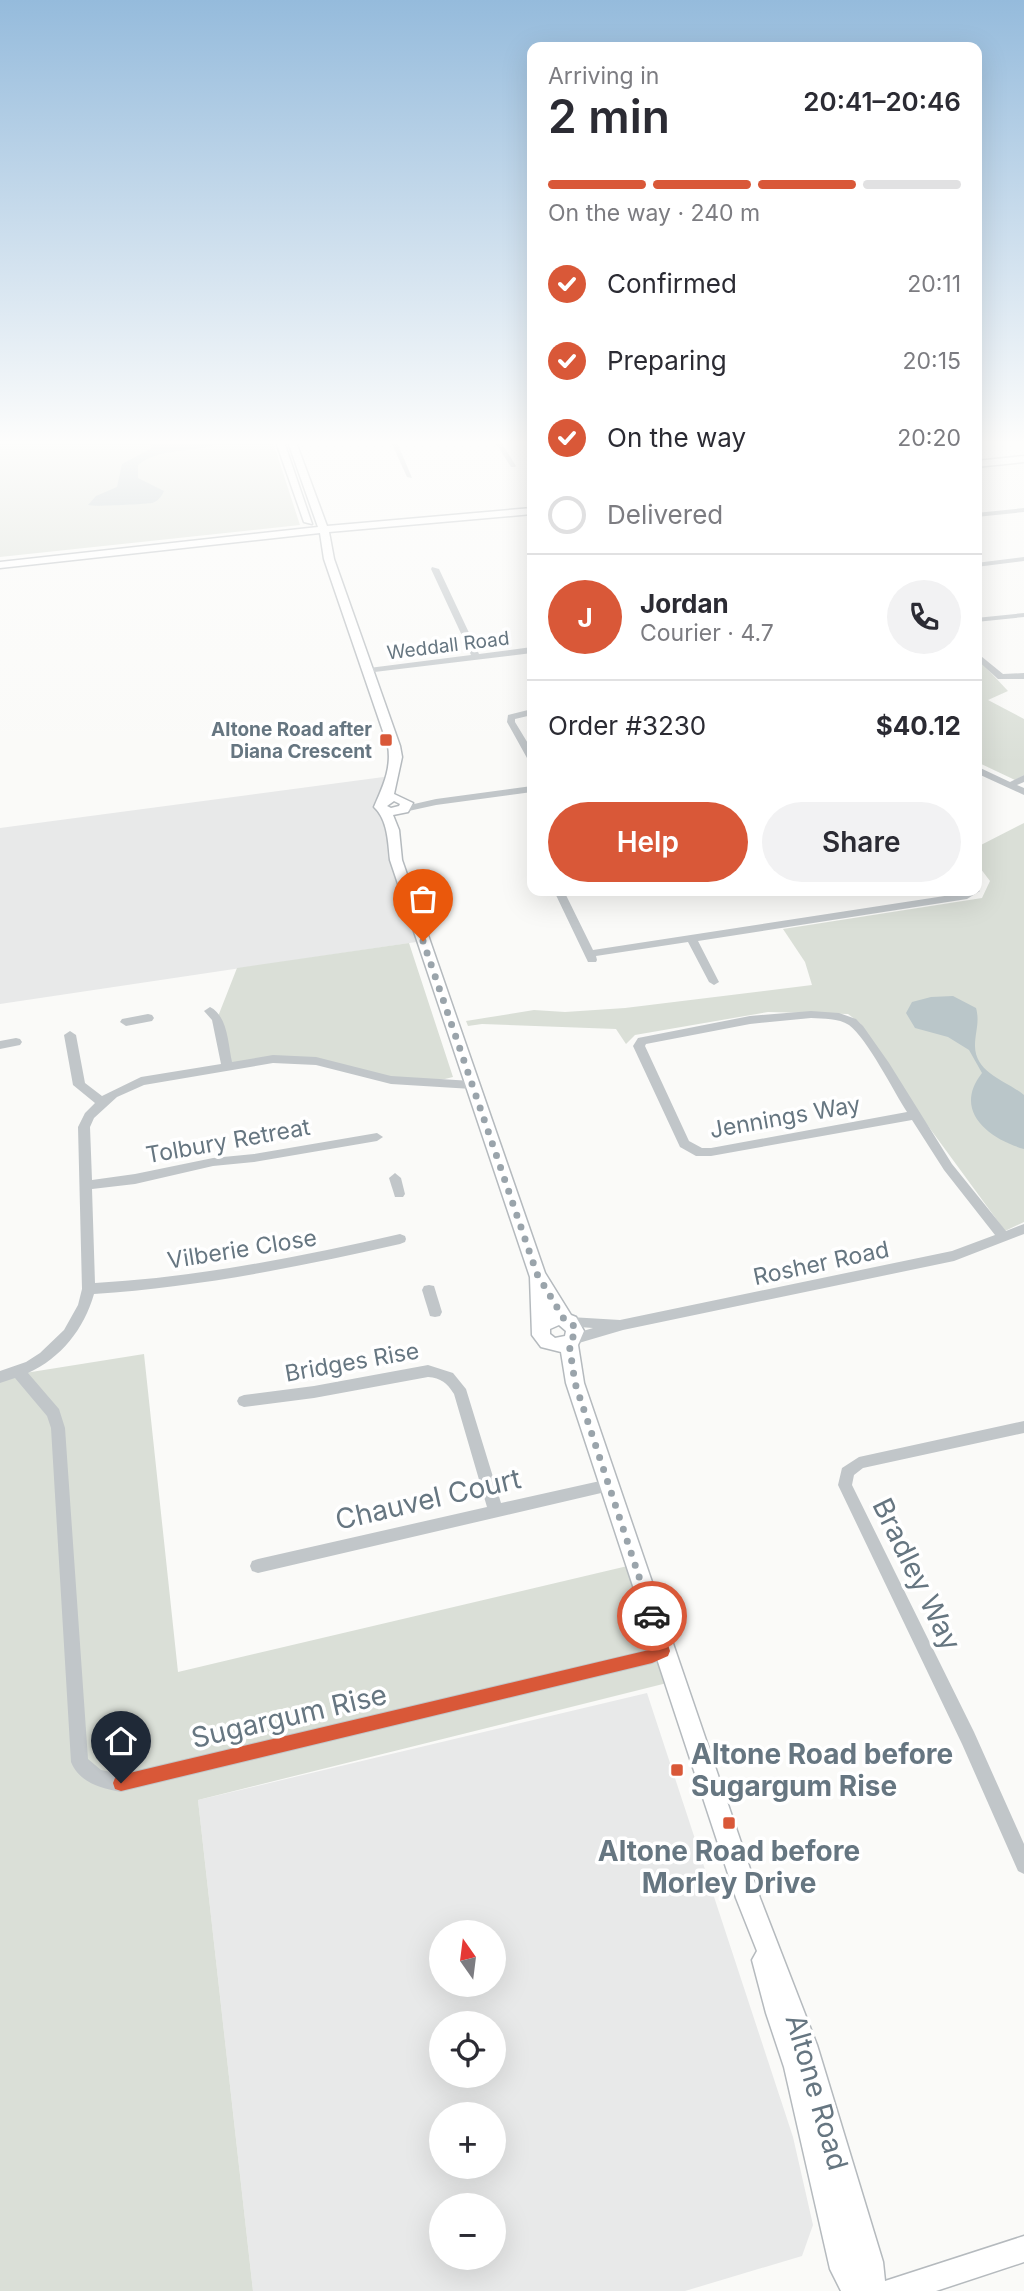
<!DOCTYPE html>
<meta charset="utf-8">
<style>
:root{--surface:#fff;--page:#f2f2f3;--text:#2b2b33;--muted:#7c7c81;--line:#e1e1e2;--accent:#d95838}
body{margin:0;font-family:Inter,sans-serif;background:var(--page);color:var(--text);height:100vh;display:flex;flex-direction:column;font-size:26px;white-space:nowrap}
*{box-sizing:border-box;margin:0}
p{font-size:23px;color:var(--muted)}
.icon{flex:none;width:38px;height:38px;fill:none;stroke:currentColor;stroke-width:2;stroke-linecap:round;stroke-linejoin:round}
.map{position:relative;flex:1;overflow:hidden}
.details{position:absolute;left:527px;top:42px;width:455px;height:854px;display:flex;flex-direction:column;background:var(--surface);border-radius:14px;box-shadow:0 7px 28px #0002}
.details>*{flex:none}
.needle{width:46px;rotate:346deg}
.tools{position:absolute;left:429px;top:1920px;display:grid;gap:14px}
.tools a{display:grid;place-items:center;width:77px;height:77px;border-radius:50%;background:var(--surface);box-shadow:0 7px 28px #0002;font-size:35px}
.pin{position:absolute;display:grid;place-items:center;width:60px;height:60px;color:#fff;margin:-72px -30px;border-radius:50% 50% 50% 0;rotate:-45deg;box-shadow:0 0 7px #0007}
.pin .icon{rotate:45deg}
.courier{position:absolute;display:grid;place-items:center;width:70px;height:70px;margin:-35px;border:5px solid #d95838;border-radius:50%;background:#fff;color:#222;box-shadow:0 2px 9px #0007}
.overview em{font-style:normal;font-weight:600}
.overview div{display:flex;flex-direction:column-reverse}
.overview{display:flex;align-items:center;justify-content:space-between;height:119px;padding:0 21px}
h1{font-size:46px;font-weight:600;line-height:52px}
.bar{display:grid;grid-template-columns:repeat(4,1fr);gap:10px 7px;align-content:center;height:84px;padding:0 21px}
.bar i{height:9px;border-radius:5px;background:var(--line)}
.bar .active{background:var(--accent)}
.bar p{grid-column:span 4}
.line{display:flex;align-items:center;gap:18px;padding:0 21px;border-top:2px solid var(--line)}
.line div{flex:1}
.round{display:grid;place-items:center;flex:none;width:74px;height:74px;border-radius:37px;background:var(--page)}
ol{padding:0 21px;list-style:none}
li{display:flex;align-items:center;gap:21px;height:77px}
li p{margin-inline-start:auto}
li .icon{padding:7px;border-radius:50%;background:var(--accent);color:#fff;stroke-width:4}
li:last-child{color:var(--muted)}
li i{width:38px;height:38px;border:4px solid var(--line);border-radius:50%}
.primary-button{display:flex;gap:14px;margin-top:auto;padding:14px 21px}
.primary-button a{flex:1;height:80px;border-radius:42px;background:var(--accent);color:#fff;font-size:28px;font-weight:600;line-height:80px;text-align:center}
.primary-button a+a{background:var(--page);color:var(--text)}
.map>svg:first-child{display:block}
.built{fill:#e8e9e9;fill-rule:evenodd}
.green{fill:#dadfd7}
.water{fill:#bac6c9}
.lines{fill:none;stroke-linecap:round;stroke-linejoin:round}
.major-casing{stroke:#b5babe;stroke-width:3}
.minor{fill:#c1c6c9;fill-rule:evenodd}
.major{fill:#fff;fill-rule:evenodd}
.route{fill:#d95838}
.done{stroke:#9aa4ab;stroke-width:7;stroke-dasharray:0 12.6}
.poi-dot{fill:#d95838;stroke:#fff;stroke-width:2.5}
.labels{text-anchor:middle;stroke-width:7;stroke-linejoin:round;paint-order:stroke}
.far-street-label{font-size:19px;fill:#667681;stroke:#fff}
.far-poi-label{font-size:19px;font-weight:bold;fill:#667681;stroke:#fff;text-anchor:end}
.street-label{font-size:23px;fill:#667681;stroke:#fff}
.near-street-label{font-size:28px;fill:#667681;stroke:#fff}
.near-poi-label{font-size:28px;font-weight:bold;fill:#667681;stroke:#fff;text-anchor:start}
</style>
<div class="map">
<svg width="1024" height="2291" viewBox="0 0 1024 2291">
<rect width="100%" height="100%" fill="#fafaf8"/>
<g class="built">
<polygon points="391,776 383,800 423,941 0,1004 0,828"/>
<path d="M647 1693 793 2137 813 2225 802 2256 685 2291H253L198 1800ZM441 1932H494V1984H441ZM441 2023H494V2076H441ZM441 2114H494V2166H441ZM441 2205H494V2258H441Z"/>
</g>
<g class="green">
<polygon points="0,442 273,442 300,525 0,557"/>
<polygon points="977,658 1008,691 988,700 1024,719 1024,775 1015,780 977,762"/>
<polygon points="1024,823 1024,1222 1005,1231 920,1115 860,1023 848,1014 768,1012 635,1035 626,1044 616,1029 482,1024 468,1026 466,1021 534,1010 565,1012 625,1008 812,985 805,962 783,929 982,898 990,881 977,864 977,847"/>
<path d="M409 943 453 1077C401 1092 354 1064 303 1059 279 1056 251 1064 227 1067L217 1019 237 968Z"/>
<polygon points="144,1354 178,1672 636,1564 675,1681 198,1800 253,2291 0,2291 0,1377"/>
</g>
<g class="water">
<path d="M150 442H221C194 455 161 446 138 465V478L164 491C161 497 158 501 152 503 144 504 94 507 88 505L96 496 117 487 122 464 152 448Z"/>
<path d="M953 996 976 1008C980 1022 975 1032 975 1046 975 1073 1007 1081 1024 1095V1149C989 1139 952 1111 982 1073L969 1050 948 1037 915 1028 906 1013 912 1002 931 997Z"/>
</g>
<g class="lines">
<defs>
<g id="major">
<polygon points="276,442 284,442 312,524 304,522"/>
<path d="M288 442H296L327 526 532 508V514L329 532 334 559 400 746 402 757 394 794 413 803 408 812 393 815 399 830 402 860 545 1273 571 1315 576 1317 584 1331 578 1345 584 1383 760 1898 817 2045 883 2262 885 2281 1024 2236V2262L936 2291H841L830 2269 784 2067 766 2013 752 1960 757 1951 736 1898 566 1383 561 1352 541 1347 532 1335 530 1277 390 860C388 842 388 820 374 807 382 788 392 769 388 746L324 559 320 533 0 568V562L318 527ZM394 801 400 804 399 806 391 808 387 806ZM559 1325 566 1331 565 1336 555 1338 550 1334V1329Z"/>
<polygon points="1024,456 1024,462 976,467 976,461"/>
</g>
</defs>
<use href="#major" class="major-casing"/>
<g class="minor">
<polygon points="391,442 397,442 412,478 407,477"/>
<polygon points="495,442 501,442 516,466 515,467 511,467"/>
<polygon points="1024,508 1024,512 976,517 976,513"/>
<polygon points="1024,557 1024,561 976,567 976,563"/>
<polygon points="432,567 439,569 479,654 532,647 532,653 366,673 366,669 369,668 471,655 431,569"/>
<polygon points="1024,613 1024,617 976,622 976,618"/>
<polygon points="976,652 1003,674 1024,673 1024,679 998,679 976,659"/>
<polygon points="532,709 532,715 515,719 515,722 532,750 532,761 527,758 507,722 508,715"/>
<polygon points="976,766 1010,782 1024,775 1024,782 1017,785 1024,788 1024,795 976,773"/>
<polygon points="532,786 532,792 436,805 404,812 399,809 401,807 436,799"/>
<polygon points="976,888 980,891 967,899 698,941 719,982 714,985 709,982 688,942 596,956 597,960 596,962 588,962 554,891 564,891 593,950 964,893 968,891 976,891"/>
<path d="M210 1007C228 1016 228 1044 232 1062L273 1055 316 1057 391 1076 472 1081 478 1085 472 1089 391 1084 316 1065 273 1063 144 1085 117 1097 94 1118 90 1127 92 1180 135 1174 213 1158 254 1154 377 1133 383 1137 377 1141 254 1162 213 1166 135 1184 92 1189 95 1283C199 1277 299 1257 400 1234L405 1236 406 1239 405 1242 400 1244C299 1267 198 1287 94 1294 84 1329 61 1358 28 1373L59 1409 65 1428 88 1759 101 1770 121 1774 650 1649 663 1643 669 1646 671 1651 669 1656 652 1664 121 1792C100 1788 80 1783 71 1762L51 1428 47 1416 15 1378 0 1383V1371L26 1362 40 1353 64 1330 78 1305 82 1289 78 1127 85 1113 95 1103 73 1085 64 1035 70 1031 76 1035 85 1083 102 1096 141 1077 221 1064 212 1020 204 1011Z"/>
<path d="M811 1011 839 1013 856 1019 863 1026 889 1063 952 1164 1006 1231 1024 1224V1234L954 1261 623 1330 572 1345 567 1344 565 1340 567 1336 593 1328 565 1326 563 1322 565 1318 570 1317 620 1320 952 1251 995 1235 944 1170 912 1120 711 1156H696L680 1147 633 1046 638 1038 750 1016ZM811 1018C824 1019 838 1018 849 1025 867 1038 894 1092 907 1112L711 1148H702L689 1141 645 1046 646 1044 750 1024Z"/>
<polygon points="148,1014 152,1015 154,1018 152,1021 126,1026 120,1022 122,1019"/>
<polygon points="16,1038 20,1039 22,1042 20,1045 0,1049 0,1041"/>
<polygon points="395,1173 401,1178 405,1194 403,1197 395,1197 389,1178"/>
<polygon points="429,1285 434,1286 442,1312 440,1316 435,1317 430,1316 422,1290 424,1286"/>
<path d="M428 1365 453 1373 466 1389 501 1503 609 1479 614 1480 616 1485 614 1490 258 1573 252 1571 250 1566 252 1561 258 1559 487 1507 454 1394C447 1383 441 1378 428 1377L314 1398 244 1407 239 1405 237 1401 239 1397 244 1395 314 1386Z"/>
<polygon points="1024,1421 1024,1433 863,1468 854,1475 852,1485 974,1732 1024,1844 1024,1874 1018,1871 962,1744 838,1485 842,1468 859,1457"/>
</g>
<use href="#major" class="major"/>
</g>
<linearGradient id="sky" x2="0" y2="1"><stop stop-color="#95bbdc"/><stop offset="0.58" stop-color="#fdfdfc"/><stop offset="1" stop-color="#fdfdfc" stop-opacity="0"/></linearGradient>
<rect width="1024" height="763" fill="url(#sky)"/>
<polygon class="route" points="652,1609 659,1616 670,1651 668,1656 652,1663 121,1791 115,1789 113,1783 115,1778 121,1775 649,1650 654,1647 645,1616"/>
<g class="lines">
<polyline class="done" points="423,941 537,1274 564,1319 574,1326 575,1334 569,1343 575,1383 652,1616"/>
</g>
<g class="poi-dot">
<rect x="379" y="733" width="14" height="14" rx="3.5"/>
<rect x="670" y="1763" width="14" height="14" rx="3.5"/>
<rect x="722" y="1816" width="14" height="14" rx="3.5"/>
</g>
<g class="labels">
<g class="far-street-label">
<text transform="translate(448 645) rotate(-7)" y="7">Weddall Road</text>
</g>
<g class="far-poi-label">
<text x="372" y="736">Altone Road after<tspan x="372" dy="22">Diana Crescent</tspan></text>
</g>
<g class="street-label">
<text transform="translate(785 1117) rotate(-10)" y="8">Jennings Way</text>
<text transform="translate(228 1141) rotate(-10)" y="8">Tolbury Retreat</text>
<text transform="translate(242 1249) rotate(-9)" y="8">Vilberie Close</text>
<text transform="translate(821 1263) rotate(-12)" y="8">Rosher Road</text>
<text transform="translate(352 1362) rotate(-10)" y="8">Bridges Rise</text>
</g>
<g class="near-street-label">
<text transform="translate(428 1499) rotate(-13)" y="10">Chauvel Court</text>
<text transform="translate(917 1574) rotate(64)" y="10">Bradley Way</text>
<text transform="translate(289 1716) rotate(-13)" y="10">Sugargum Rise</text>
<text transform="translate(817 2092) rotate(74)" y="10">Altone Road</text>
</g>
<g class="near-poi-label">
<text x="691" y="1764">Altone Road before<tspan x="691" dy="32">Sugargum Rise</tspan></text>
<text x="729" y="1861" text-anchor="middle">Altone Road before<tspan x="729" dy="32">Morley Drive</tspan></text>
</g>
</g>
</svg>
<div class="tools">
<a><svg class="needle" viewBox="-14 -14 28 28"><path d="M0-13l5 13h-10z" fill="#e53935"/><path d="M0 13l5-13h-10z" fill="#7c7c81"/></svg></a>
<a><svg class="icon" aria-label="locate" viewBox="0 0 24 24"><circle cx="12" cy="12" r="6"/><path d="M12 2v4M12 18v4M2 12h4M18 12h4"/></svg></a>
<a>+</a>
<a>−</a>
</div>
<div class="pin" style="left:423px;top:941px;background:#ea580c"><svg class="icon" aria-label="bag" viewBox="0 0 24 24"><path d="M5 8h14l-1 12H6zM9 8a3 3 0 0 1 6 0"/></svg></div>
<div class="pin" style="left:121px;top:1783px;background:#1f2937"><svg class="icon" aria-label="home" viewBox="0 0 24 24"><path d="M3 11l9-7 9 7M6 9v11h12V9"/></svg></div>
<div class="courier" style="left:652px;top:1616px"><svg class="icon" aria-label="car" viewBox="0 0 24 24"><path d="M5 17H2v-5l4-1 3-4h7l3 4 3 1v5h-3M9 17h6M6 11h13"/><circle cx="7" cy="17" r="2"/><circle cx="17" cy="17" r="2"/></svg></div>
<section class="details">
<div class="overview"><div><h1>2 min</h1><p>Arriving in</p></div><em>20:41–20:46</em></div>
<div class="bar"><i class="active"></i><i class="active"></i><i class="active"></i><i></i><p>On the way · 240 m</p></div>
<ol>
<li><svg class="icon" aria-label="check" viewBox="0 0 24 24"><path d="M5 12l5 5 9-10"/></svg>Confirmed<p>20:11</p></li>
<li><svg class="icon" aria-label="check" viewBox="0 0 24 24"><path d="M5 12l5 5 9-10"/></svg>Preparing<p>20:15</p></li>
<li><svg class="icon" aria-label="check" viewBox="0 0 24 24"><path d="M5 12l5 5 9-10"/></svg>On the way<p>20:20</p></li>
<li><i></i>Delivered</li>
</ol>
<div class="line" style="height:126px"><b class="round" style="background:var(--accent);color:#fff">J</b><div><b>Jordan</b><p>Courier · 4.7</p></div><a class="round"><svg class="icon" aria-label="phone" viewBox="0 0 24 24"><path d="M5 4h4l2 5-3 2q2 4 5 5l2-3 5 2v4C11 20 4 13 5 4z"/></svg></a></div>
<div class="line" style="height:91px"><div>Order #3230</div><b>$40.12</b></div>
<div class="primary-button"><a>Help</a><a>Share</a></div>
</section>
</div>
